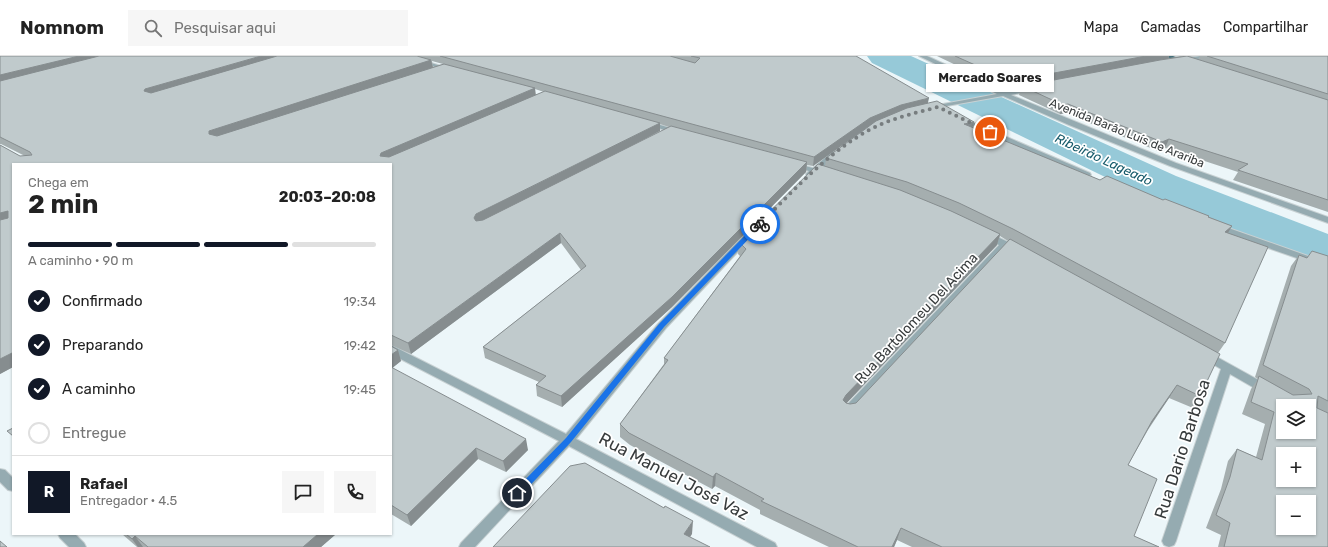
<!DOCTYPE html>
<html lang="pt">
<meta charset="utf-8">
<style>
:root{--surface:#fff;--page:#f6f6f6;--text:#222;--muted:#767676;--line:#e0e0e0;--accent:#111827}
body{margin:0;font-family:Rubik,sans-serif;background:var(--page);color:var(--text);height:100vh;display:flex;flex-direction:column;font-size:15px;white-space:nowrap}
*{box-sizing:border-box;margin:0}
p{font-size:13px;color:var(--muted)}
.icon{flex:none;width:22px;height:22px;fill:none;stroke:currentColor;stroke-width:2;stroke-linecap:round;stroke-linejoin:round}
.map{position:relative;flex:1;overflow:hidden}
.side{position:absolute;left:12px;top:107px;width:380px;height:372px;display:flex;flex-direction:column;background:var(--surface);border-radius:0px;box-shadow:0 1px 3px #0004}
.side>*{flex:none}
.buttons{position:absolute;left:1276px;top:343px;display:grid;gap:8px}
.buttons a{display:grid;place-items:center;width:40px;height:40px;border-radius:0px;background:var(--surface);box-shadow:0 1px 3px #0004;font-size:20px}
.pin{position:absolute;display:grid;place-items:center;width:34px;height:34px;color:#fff;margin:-17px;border:2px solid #fff;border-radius:50%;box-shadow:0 1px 4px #0007}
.courier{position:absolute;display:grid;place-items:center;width:40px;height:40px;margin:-20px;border:3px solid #1a73e8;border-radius:50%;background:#fff;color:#222;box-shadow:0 1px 5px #0007}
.bubble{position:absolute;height:28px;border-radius:0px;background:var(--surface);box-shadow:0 1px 3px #0004;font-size:13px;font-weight:700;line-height:28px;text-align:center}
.headline em{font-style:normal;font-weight:700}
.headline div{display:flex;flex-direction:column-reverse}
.headline{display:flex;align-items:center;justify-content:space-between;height:68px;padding:0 16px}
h1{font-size:26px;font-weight:700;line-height:30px}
.bar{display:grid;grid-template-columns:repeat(4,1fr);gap:6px 4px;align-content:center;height:48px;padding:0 16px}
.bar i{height:5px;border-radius:3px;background:var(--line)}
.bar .active{background:var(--accent)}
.bar p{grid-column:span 4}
.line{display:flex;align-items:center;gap:10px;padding:0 16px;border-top:1px solid var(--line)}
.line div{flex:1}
.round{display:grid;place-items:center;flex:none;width:42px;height:42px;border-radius:0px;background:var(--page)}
ol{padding:0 16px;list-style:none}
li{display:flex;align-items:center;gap:12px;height:44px}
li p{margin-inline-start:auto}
li .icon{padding:4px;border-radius:50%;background:var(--accent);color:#fff;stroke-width:4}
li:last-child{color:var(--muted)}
li i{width:22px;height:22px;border:2px solid var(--line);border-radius:50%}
header{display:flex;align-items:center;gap:24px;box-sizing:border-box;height:56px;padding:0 20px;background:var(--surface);border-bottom:1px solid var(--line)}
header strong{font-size:19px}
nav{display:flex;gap:22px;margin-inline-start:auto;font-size:14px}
.search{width:280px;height:36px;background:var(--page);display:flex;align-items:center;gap:10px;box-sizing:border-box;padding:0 14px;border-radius:0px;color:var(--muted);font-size:15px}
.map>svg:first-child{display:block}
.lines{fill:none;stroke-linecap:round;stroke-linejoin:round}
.river{fill:#96c9d8;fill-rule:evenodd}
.minor-casing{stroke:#c8d1d3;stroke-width:2}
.primary-casing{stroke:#c8d1d3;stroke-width:2}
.minor{fill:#95abb1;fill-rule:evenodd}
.primary{fill:#456e79;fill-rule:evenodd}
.wall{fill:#a5aeaf;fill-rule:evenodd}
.shaded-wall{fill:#868d8f}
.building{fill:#c0cacc;stroke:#868d8f;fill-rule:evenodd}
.route{fill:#1a73e8}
.done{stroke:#777d7f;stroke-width:4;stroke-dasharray:0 7.2}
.labels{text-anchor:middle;stroke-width:3.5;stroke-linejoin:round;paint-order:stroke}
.far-street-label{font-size:12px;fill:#383c3d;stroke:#fff}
.far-water-label{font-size:13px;font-style:italic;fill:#165a6a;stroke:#fff}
.street-label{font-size:14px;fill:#383c3d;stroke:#fff}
.near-street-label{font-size:17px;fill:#383c3d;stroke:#fff}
</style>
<header>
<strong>Nomnom</strong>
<div class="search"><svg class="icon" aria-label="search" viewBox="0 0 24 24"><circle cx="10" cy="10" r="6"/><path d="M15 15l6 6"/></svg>Pesquisar aqui</div>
<nav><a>Mapa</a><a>Camadas</a><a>Compartilhar</a></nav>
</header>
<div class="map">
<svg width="1328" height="491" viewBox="0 0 1328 491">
<rect width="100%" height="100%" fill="#ecf6f9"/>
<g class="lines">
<polygon class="river" points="867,0 911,0 1176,120 1328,178 1328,212 1309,207 1144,140 872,7"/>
<defs>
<g id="minor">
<polygon points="399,0 408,0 451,13 446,14"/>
<polygon points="919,0 927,0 1005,36 1034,32 1034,34 1011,39 1176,107 1328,161 1328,167 1170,110 1069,69 1003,40 930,53 929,52 932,50 997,38"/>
<polygon points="1200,0 1218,0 1215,2 1181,6 1178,4"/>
<polygon points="961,61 1090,117 1091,119 1087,121 1084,121 959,64 958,63"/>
<polygon points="647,65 680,75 682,76 678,78 645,68 645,66"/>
<polygon points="832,96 838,96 839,98 820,114 827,115 827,119 816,117 813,120 807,120 806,118 809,115 789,109 793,107 813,112"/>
<polygon points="1217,168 1328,207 1328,213 1214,173 1213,171 1214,169"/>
<polygon points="987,176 1008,186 1022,195 1017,198 1006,193 852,358 848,359 844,358 842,355 844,352 999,189 984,181 983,179"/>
<polygon points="748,177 751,178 752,180 751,182 666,272 576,383 775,487 777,491 757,491 569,390 475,491 459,491 461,487 559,385 391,298 391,289 566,378 658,268 745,178"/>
<polygon points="1206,295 1271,331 1273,334 1271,337 1263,337 1230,318 1176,485 1174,489 1169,491 1164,489 1162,485 1221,313 1202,302 1201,299 1202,296"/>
<polygon points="0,413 5,414 13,422 13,435 8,434 0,426"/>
<polygon points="58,478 75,478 84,487 86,491 69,491 60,482"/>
</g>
<polygon id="primary" points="1164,0 1173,0 1188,6 1183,7"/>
</defs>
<use href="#minor" class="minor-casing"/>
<use href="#primary" class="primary-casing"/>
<use href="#minor" class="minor"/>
<use href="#primary" class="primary"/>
</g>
<g class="wall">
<path d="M0 0H856L928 47 973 72 1100 124 1163 144 1209 160V161L1232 170 1228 177 1225 287 1218 297 1200 340 1193 352 1169 342 1148 374 1128 409 1134 480 1159 491H912L897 484 894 491H829L760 458V454L715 430 712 433 630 389 620 381V368L664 308V302L740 200 738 198 739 186 825 111 826 102 860 77 813 110 807 109 806 116 672 251 562 351 537 340 536 329 539 326 485 302 483 291 581 214 561 187 411 298 391 289V108H13V311L0 318V89L20 100H25L1 88H0ZM432 5 443 8 433 11ZM535 33 544 36 535 39ZM660 68 669 71 623 94ZM1000 180 1008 185 856 347 850 348 846 347 997 189Z"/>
<polygon points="937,0 1169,0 1168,2 1180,1 1174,0 1197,0 1189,1 1198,4 1200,0 1328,0 1328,156 1233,124 1238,116 1165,92 1158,95 1065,57 1060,58 1019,39 1021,31 1008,34"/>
<polygon points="1299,199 1307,202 1328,200 1328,491 1218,491 1221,479 1206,472 1221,433 1228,405 1237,393 1256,401 1265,368 1242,358 1251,333 1258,323 1255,321 1291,210"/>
<polygon points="391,291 398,294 401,305 392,312 528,394 506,416 478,403 411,470 391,458"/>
<polygon points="122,478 336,478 321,491 137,491"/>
</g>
<g class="shaded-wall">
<polygon points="79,0 115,0 0,28 0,19"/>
<polygon points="261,0 290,0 148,44 144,35 145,33"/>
<polygon points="1146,0 1169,0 1168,3 1022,30 1021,31 1008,34 1011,25"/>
<polygon points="431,4 433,12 213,86 209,78 209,75"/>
<polygon points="535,32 536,40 383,107 380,100 381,97"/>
<polygon points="929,42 927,51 868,71 813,110 814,101 870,62 901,49"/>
<polygon points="1068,48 1065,57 1060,58 1063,49"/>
<polygon points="974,66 971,77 964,68"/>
<polygon points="660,67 660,75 476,172 474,162 476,158"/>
<polygon points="1169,83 1165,92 1158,95 1162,86"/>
<polygon points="807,106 806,116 672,251 562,351 561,340"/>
<polygon points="8,155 13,163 0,168 0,157"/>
<polygon points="1232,170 1225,182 1225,176"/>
<polygon points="560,177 561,187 411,298 408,287"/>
<polygon points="1000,178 997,189 843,351 843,344 846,339"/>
<polygon points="398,294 401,305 391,313 391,299"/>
<polygon points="12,297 13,299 13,311 0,318 0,303"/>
<polygon points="1177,329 1169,342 1145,377 1152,365"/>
<polygon points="526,383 528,394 506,416 503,405"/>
<polygon points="476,392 478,403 411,470 407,459"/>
<polygon points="716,417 715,430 712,433 713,421"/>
<polygon points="693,465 692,478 684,491 684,478"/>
<polygon points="901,472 897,484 894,491 892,491"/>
<polygon points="318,478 336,478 321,491 303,491"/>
<polygon points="135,480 143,491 138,491 132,483"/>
</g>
<g class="building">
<polygon points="0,0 79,0 0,19"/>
<polygon points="99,0 261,0 145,33 144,35 151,37 277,0 417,0 431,4 209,75 209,78 217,80 444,8 535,32 381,97 380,100 389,101 545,35 660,67 476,158 474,162 476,165 483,164 671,70 807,106 672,241 561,340 536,329 546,320 483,291 586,210 560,177 408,287 391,279 391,108 13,108 13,298 12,297 0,303 0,164 8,162 8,155 0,157 0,89 20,100 32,99 30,96 0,81 0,25"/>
<polygon points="440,0 670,0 695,7 700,2 691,0 856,0 929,42 901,49 870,62 814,101"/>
<polygon points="955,0 1146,0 1011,25"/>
<polygon points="1187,0 1328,44 1328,144 1238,114 1248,108 1169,83 1162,86 1068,48 1063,49 1022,30 1160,4"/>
<polygon points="1207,0 1328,0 1328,38"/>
<polygon points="937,45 974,66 964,68 1100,124 1107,120 1163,144 1165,143 1209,160 1208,161 1232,170 1225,176 1268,191 1225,287 1013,173 959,147 907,126 826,102 876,65 907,52"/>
<polygon points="818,108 900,134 951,155 1000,178 846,339 843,344 846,347 850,348 856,347 1010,183 1220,298 1200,340 1177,329 1152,365 1128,409 1157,423 1134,480 1159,491 942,491 901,472 892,491 858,491 761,445 764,443 716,417 713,421 629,377 620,368 668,304 664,302 746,193 739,186"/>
<path d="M1312 195 1328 200V345L1318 340 1317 352 1328 357V491H1224L1230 467 1216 459 1230 421 1237 393 1262 404 1274 356 1251 346 1259 320 1293 339 1312 338 1309 333 1263 309 1299 199 1307 202ZM1283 350H1309V376H1283ZM1283 398H1309V424H1283ZM1283 446H1309V472H1283Z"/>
<polygon points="391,290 398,294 391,299"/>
<polygon points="391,311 526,383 503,405 476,392 407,459 391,449"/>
<polygon points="13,372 13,380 7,375"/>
<polygon points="585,407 664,452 665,450 693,465 684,478 710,491 493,491 570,410"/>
<polygon points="126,478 318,478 303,491 148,491 135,480 132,483"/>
<polygon points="0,485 7,491 0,491"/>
</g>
<polygon class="route" points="758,166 763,168 664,271 571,386 520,440 514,440 514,435 566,382 659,268"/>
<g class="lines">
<path class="done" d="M760 168C794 134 828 96 871 73 892 62 915 57 938 51L990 76"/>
</g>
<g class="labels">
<g class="far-street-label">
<text transform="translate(1127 77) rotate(22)" y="4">Avenida Barão Luís de Arariba</text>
</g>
<g class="far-water-label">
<text transform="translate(1104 103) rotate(25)" y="5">Ribeirão Lageado</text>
</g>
<g class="street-label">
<text transform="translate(916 262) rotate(-47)" y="5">Rua Bartolomeu Del Acima</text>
</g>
<g class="near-street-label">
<text transform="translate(1182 393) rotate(-72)" y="6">Rua Dario Barbosa</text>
<text transform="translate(674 420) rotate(28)" y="6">Rua Manuel José Vaz</text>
</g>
</g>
</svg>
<div class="buttons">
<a><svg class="icon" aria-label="layers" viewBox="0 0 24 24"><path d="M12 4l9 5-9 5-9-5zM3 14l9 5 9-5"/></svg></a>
<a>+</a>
<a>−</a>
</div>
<div class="pin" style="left:990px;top:76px;background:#ea580c"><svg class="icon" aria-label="bag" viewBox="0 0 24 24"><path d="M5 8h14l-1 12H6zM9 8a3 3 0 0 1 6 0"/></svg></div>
<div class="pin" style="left:517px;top:437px;background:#1f2937"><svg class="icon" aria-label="home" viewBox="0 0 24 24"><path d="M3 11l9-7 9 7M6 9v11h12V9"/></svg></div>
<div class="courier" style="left:760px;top:168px"><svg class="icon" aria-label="bike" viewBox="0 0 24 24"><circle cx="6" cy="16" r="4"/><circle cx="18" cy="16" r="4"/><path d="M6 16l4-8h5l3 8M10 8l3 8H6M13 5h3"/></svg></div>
<div class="bubble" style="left:926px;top:8px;width:128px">Mercado Soares</div>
<section class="side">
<div class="headline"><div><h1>2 min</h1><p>Chega em</p></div><em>20:03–20:08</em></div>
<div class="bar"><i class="active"></i><i class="active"></i><i class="active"></i><i></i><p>A caminho · 90 m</p></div>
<ol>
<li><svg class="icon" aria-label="check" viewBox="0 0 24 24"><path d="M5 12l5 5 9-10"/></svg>Confirmado<p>19:34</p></li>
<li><svg class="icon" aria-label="check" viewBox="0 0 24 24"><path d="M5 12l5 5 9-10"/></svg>Preparando<p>19:42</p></li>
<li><svg class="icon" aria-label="check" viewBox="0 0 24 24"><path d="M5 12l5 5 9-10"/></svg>A caminho<p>19:45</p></li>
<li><i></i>Entregue</li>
</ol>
<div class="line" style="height:72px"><b class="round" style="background:var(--accent);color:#fff">R</b><div><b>Rafael</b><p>Entregador · 4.5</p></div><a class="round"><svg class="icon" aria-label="chat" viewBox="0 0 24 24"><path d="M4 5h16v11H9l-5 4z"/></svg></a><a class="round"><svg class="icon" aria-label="phone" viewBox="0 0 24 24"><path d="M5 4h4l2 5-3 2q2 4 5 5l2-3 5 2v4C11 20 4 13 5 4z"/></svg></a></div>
</section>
</div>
